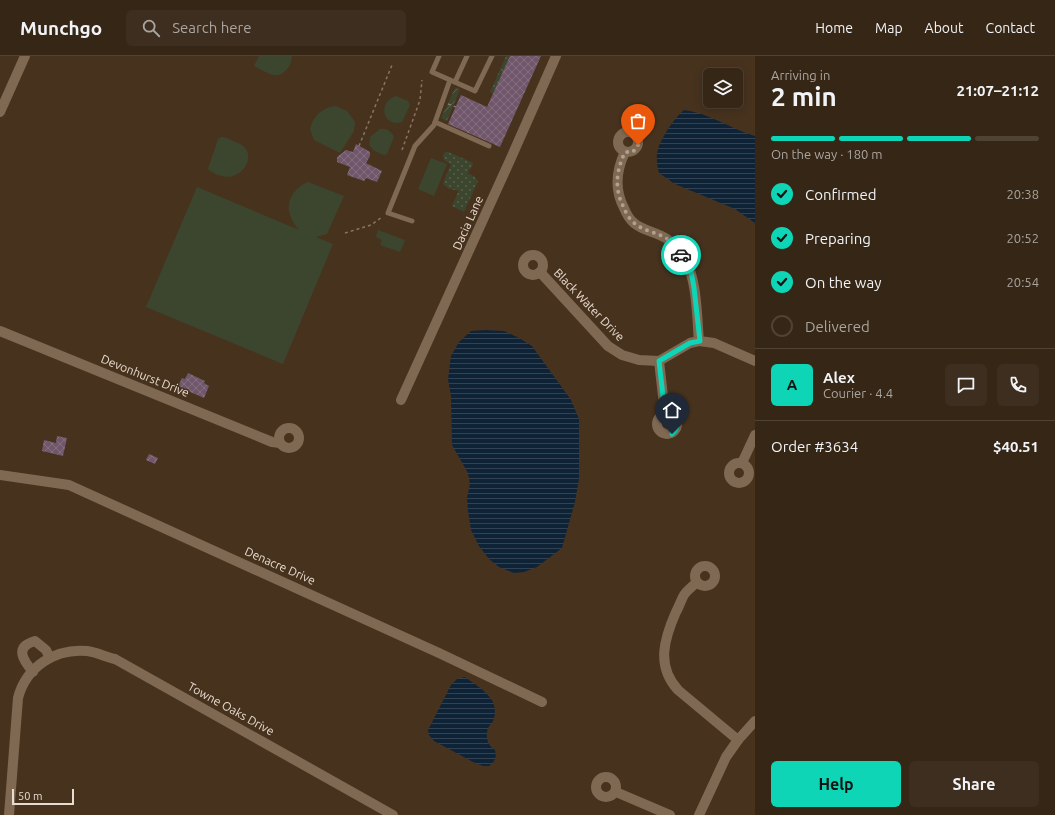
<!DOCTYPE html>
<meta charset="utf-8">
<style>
:root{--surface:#352616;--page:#3d2e1f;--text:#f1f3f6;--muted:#aaa5a1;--line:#4f4335;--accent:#0dd5b5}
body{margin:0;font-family:Ubuntu,sans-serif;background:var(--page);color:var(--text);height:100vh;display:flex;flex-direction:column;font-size:15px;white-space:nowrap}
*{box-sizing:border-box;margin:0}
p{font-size:13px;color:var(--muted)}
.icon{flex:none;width:22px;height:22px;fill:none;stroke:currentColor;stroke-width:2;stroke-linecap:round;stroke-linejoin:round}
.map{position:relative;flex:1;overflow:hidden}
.drawer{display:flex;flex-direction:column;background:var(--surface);width:300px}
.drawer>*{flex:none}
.fabs{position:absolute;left:703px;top:12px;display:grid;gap:8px}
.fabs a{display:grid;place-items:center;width:40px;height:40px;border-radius:6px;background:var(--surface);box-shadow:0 2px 10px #0003,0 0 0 1px var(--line);font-size:20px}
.scale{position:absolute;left:12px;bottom:10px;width:62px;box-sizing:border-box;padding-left:4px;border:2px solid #e8dbcf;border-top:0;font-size:11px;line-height:14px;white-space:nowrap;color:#e8dbcf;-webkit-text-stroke:3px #47321e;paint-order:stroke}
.pin{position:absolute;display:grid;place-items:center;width:34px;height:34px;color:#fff;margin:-41px -17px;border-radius:50% 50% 50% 0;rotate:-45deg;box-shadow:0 0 4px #0007}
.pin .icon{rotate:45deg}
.courier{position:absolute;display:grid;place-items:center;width:40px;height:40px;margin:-20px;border:3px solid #0dd5b5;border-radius:50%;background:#fff;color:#222;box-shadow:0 1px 5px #0007}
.overview em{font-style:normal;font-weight:700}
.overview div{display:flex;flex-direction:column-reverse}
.overview{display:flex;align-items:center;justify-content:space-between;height:68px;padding:0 16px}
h1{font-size:26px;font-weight:700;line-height:30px}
.bar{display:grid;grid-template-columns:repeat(4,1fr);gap:6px 4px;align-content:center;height:48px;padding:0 16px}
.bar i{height:5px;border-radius:3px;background:var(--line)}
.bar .current{background:var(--accent)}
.bar p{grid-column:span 4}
.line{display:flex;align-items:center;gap:10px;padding:0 16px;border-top:1px solid var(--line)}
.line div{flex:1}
.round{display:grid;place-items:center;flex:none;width:42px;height:42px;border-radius:6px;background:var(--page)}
ol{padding:0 16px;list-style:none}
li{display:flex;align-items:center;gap:12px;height:44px}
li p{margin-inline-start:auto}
li .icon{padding:4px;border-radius:50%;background:var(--accent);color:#111;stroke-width:4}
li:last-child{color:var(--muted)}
li i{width:22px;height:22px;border:2px solid var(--line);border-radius:50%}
.primary-button{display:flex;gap:8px;margin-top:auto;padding:8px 16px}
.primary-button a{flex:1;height:46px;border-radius:6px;background:var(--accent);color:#111;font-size:16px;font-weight:700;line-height:46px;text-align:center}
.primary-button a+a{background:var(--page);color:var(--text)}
header{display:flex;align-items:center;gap:24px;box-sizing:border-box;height:56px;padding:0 20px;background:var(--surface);border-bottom:1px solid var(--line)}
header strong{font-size:19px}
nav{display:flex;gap:22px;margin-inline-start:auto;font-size:14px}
.search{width:280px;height:36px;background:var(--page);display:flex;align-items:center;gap:10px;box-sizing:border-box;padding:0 14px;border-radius:6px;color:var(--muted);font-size:15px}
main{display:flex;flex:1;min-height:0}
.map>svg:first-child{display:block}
.grass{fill:url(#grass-dots)}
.garden{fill:url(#garden-furrows)}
.pitch{fill:#3c462e}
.water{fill:url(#water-rules)}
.building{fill:url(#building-cross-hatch)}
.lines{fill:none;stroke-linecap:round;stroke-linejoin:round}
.path{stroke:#877564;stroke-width:1.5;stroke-dasharray:3 3;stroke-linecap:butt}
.lane{stroke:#7f6953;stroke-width:5}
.street{stroke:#7f6953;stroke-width:10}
.done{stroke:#b0a091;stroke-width:4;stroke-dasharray:0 7.2}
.route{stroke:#0dd5b5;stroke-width:5}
.labels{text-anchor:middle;stroke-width:3;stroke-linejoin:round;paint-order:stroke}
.street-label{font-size:12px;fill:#e8dbcf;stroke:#47321e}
</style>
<header>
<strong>Munchgo</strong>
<div class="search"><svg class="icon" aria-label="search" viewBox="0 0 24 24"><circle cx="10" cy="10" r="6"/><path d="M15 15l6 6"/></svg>Search here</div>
<nav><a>Home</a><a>Map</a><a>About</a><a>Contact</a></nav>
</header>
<main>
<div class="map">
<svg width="755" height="759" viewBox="0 0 755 759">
<defs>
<pattern id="grass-dots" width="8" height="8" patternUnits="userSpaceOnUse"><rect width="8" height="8" fill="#3c462e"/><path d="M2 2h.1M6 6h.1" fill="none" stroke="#58604b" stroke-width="1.8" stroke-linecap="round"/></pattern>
<pattern id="garden-furrows" width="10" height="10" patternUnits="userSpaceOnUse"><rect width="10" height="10" fill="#3c462e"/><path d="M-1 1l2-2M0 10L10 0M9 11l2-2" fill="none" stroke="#58604b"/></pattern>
<pattern id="water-rules" width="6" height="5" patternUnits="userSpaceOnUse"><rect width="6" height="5" fill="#0f2336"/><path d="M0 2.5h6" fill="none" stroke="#324252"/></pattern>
<pattern id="building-cross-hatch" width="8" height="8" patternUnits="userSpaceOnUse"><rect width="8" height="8" fill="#71576b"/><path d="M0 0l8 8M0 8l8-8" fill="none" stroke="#856f7f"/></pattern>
</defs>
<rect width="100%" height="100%" fill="#47321e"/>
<g class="grass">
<polygon points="506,0 510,0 493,38 490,36"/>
<path d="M445 96H449L473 107 472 111 469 114 468 118 474 120 478 125 464 156 452 150 459 134C454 135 445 132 443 127L451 108C446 105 443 105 443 99Z"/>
</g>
<polygon class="garden" points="455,32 460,33 447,65 441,62"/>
<g class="pitch">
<path d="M259 0H292C292 9 284 21 273 19 267 17 260 13 254 10Z"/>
<path d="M396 40 408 45 410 49 402 66C384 72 376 47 396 40Z"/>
<path d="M336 50 347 55 355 66 354 75 340 97 314 84 310 73C313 60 323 51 336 50Z"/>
<path d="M380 73C387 72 391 75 394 81L387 98 384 99C374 95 366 92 371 80Z"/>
<path d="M221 81H224C230 84 238 86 243 90 259 102 236 136 208 113L218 83Z"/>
<polygon points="431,102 447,108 434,140 418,133"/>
<path d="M308 126 344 140 327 178 316 181 333 188 283 308 146 251 197 131 299 174C297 171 292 166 291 161 284 146 294 132 308 126Z"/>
<polygon points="378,174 405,184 400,196 380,189 382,184 376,181"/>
</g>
<g class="water">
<path d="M684 54C709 57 731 73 755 80V167L735 153 675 128 659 117C654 97 658 90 668 73 673 66 677 60 684 54Z"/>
<polygon points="485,274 504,275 519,282 532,290 571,344 579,363 579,423 575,446 562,492 537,511 524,516 514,517 499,511 489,503 479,490 471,474 468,455 467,442 470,428 468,417 452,389 451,340 448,323 451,300 459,286 471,275"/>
<path d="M465 621C474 628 487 635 493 646 495 652 496 659 493 665 492 667 489 670 488 672 485 681 488 690 495 694 497 702 495 705 489 710H483L473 706 434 685 429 679 428 674 451 629 457 623Z"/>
</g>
<g class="building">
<polygon points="510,0 541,0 500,91 448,68 461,39 487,51"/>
<polygon points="356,88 370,96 370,100 366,107 382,115 377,126 366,122 364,125 347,119 350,111 337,106 337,101 346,94 353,96"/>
<polygon points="188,317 205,325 204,327 209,330 204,342 188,335 185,335 182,332 178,330 182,322 185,323"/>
<polygon points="57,380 67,382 63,400 42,395 44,384 56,387"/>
<polygon points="149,398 158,402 155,408 146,404"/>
</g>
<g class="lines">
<g class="path">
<polyline points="448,48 456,51"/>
<polyline points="359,90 392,9"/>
<polyline points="402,94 420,44 422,24"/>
<polyline points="345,177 371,169 382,161"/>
</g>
<g class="lane">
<polyline points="439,0 432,16 475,35 492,0"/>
<polyline points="455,26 467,0"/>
<polyline points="435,66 489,90"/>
<polyline points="412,165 388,157 415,90 434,69 450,24"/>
</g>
<g class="street">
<polyline points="0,56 25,0"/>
<circle cx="628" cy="86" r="10"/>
<path d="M625 96C616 115 614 133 624 152 626 157 629 163 634 167 643 175 657 176 667 183 673 188 680 198 685 204 697 222 697 263 699 285"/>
<circle cx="533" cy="209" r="10"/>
<polyline points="540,216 608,290 622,299 639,304 659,305 690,287 699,285 714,287 755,305"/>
<polyline points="0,275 272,386 280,387"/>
<polyline points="659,305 665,358"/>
<polyline points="401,344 511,102 556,0"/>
<circle cx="667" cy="368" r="10"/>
<circle cx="289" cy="382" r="10"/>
<circle cx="739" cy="417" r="10"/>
<polyline points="742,407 755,379"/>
<polyline points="0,419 69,429 439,597 542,646"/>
<circle cx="705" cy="520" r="10"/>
<path d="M697 526C693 530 687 534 684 539 681 544 679 551 676 556 664 583 656 610 678 634L738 684 755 665"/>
<path d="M33 616C23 604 14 591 35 585L46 594 50 602"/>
<circle cx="606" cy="731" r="10"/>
<polyline points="616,736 670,759"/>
<path d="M9 759 18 642C26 611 55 592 87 595 96 596 106 601 115 603L393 759"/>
<polyline points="699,759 726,701 738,684"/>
</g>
</g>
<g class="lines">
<path class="done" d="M638 89 633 96H625C616 115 614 133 624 152 626 157 629 163 634 167 643 175 657 176 667 183 672 187 677 194 681 199"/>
<path class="route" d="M672 378C681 370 677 358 665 358L659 305 690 287 700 285 694 232 691 215 681 199"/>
</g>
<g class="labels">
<g class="street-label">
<text transform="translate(468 167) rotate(-66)" y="4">Dacia Lane</text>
<text transform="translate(589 249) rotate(46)" y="4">Black Water Drive</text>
<text transform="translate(145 320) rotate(22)" y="4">Devonhurst Drive</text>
<text transform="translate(280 510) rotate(24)" y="4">Denacre Drive</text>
<text transform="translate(231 653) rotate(29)" y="4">Towne Oaks Drive</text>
</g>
</g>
</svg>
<div class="fabs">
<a><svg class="icon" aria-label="layers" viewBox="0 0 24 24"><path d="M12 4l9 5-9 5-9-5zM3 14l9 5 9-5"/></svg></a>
</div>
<div class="scale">50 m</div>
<div class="pin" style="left:638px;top:89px;background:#ea580c"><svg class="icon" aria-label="bag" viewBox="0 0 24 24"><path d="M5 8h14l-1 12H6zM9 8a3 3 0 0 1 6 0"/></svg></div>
<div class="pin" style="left:672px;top:378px;background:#1f2937"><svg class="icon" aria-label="home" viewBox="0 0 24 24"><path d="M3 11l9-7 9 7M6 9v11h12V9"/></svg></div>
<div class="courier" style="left:681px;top:199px"><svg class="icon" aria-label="car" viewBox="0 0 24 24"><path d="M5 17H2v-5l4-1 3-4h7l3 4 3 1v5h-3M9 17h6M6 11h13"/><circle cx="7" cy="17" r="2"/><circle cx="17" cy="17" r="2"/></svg></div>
</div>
<section class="drawer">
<div class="overview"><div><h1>2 min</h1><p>Arriving in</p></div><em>21:07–21:12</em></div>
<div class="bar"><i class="current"></i><i class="current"></i><i class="current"></i><i></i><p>On the way · 180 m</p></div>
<ol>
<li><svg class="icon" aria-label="check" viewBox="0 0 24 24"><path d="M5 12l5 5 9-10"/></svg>Confirmed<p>20:38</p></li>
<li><svg class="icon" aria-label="check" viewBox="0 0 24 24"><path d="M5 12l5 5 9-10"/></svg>Preparing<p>20:52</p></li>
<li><svg class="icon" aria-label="check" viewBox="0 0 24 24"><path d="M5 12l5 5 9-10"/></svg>On the way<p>20:54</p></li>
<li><i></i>Delivered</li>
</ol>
<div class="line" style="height:72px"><b class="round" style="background:var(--accent);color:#111">A</b><div><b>Alex</b><p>Courier · 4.4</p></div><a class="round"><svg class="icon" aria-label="chat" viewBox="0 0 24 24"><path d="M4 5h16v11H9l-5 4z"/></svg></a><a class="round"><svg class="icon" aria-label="phone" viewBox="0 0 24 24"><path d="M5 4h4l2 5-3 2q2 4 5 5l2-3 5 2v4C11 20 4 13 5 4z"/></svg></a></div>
<div class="line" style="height:52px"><div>Order #3634</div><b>$40.51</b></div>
<div class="primary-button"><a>Help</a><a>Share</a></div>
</section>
</main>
